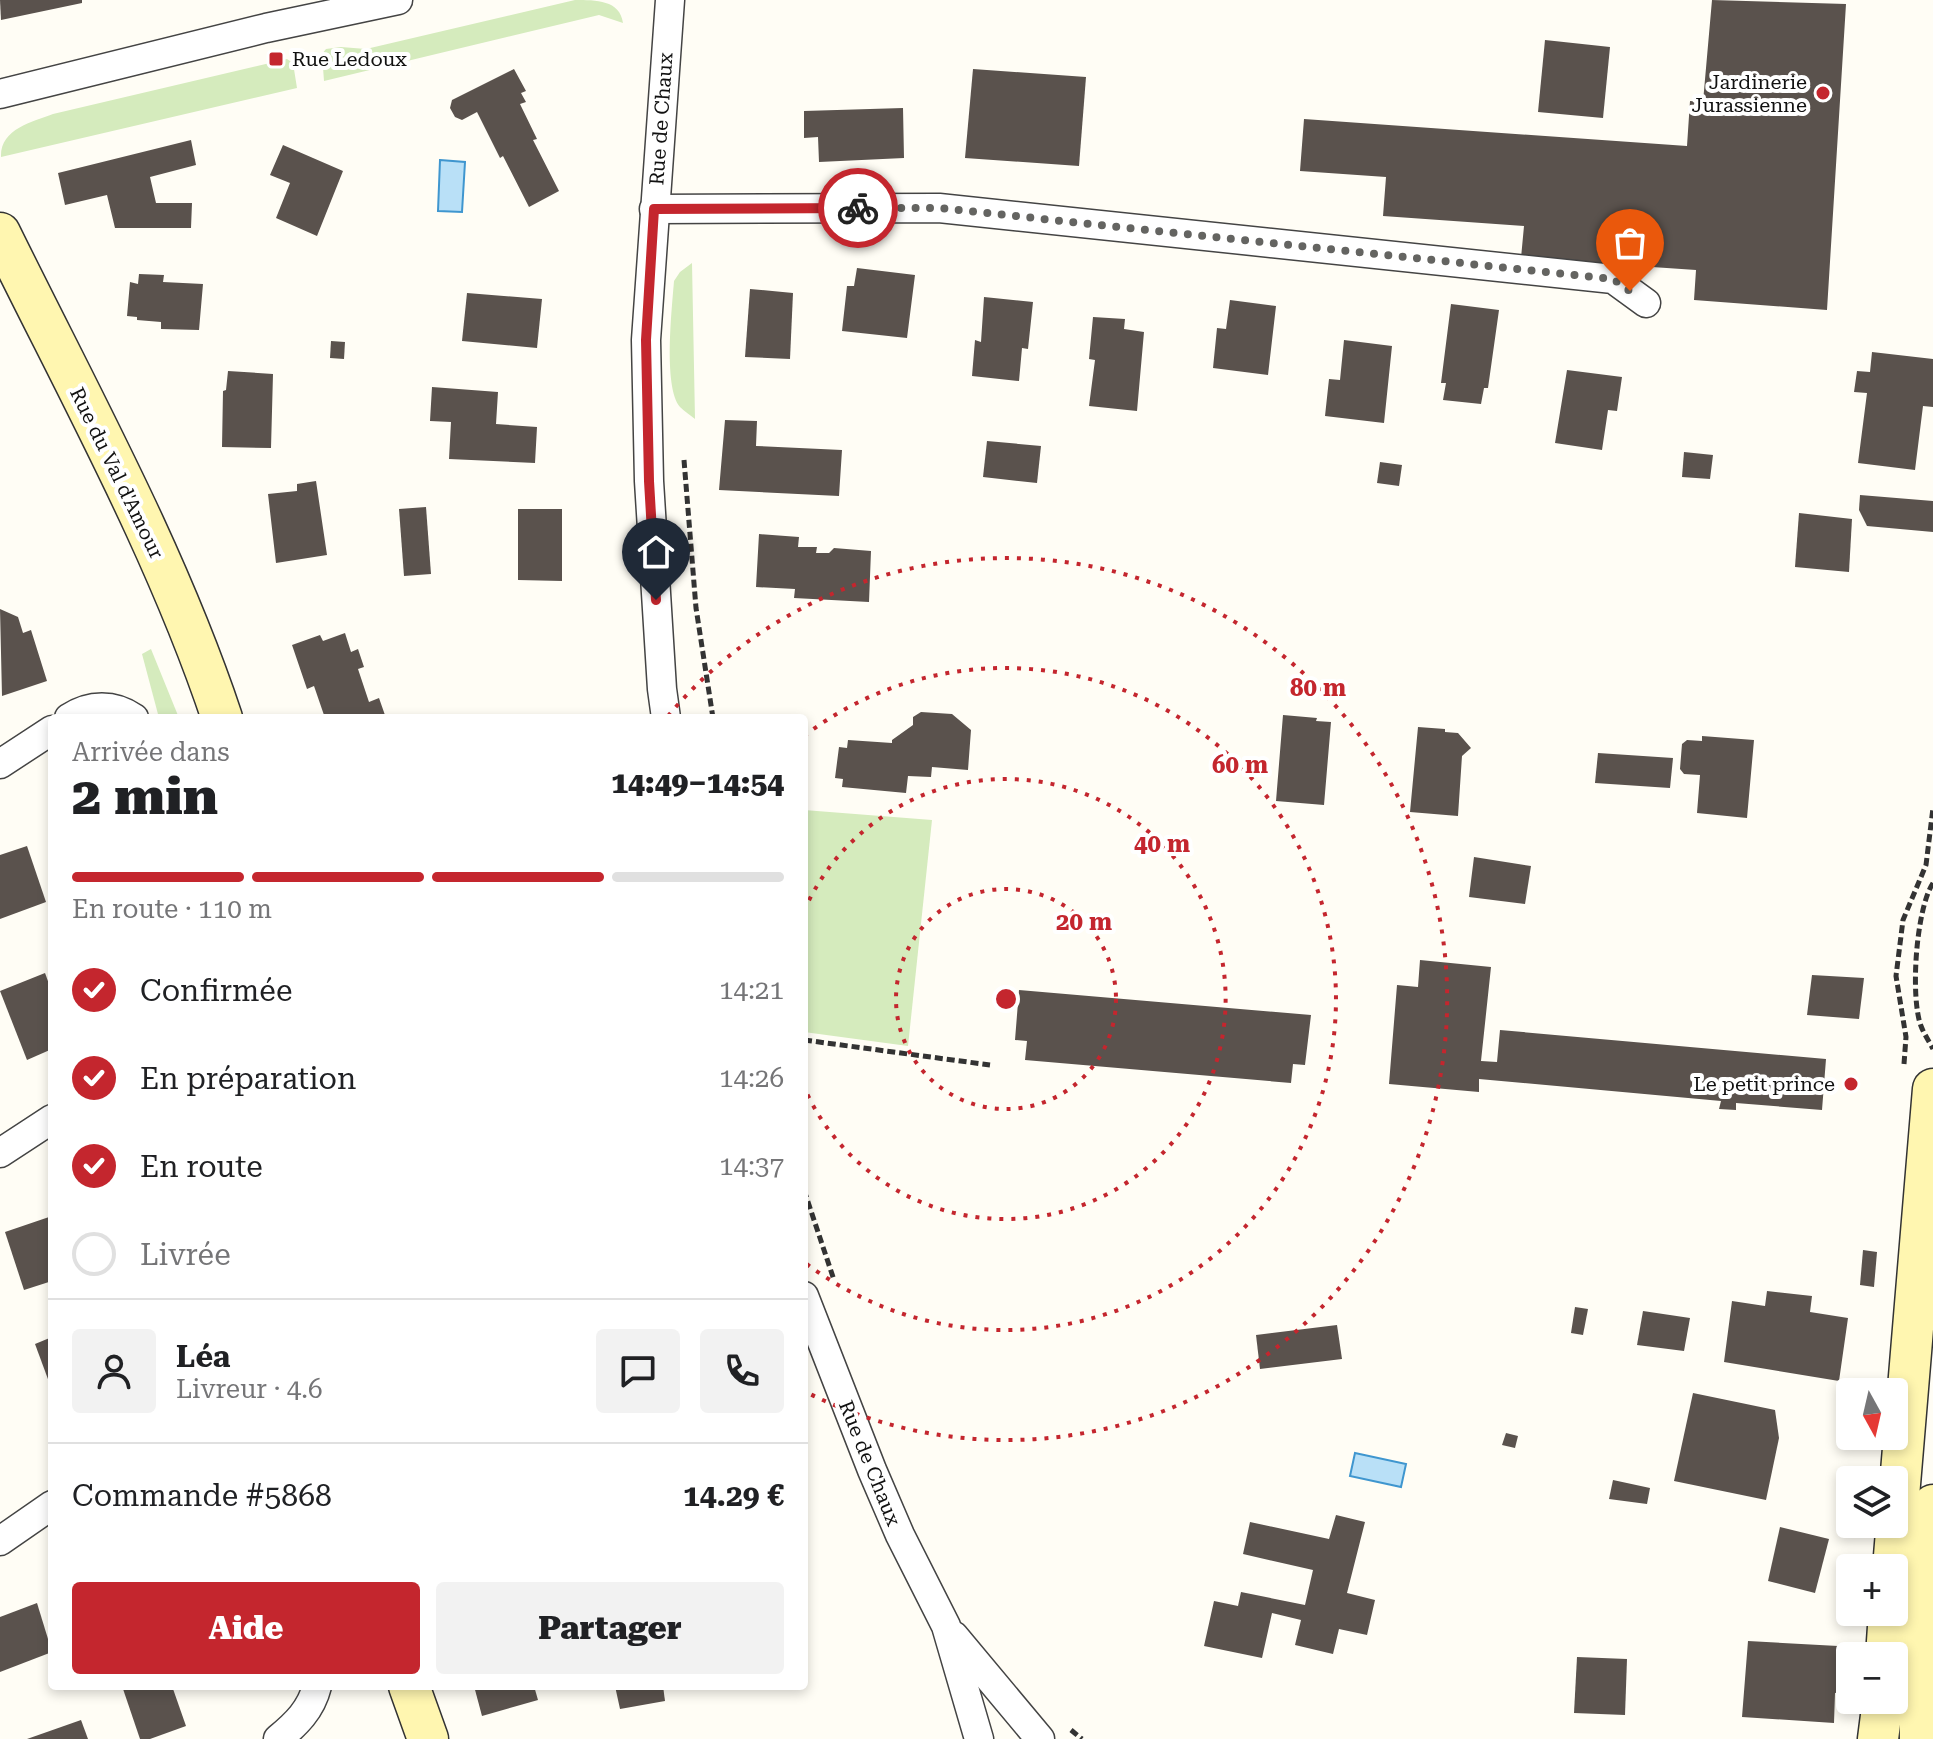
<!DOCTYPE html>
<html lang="fr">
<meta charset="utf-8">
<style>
:root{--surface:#fff;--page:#f2f2f2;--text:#202124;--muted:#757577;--line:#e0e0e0;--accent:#c4262e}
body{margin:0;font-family:"Roboto Serif",serif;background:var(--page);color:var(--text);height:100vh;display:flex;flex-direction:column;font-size:30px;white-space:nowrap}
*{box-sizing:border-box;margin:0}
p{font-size:26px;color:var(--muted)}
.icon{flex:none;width:44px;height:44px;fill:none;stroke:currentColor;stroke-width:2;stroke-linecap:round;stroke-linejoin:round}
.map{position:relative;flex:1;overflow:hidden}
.panel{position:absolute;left:48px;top:714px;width:760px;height:976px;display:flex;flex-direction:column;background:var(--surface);border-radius:8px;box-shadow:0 4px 12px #0003}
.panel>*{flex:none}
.needle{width:52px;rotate:172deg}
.controls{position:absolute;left:1836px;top:1378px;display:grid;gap:16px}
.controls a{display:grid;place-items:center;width:72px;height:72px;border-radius:8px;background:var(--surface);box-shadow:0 4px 12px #0003;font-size:40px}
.pin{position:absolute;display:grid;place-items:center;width:68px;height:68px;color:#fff;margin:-82px -34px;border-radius:50% 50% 50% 0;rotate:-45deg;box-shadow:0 0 8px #0007}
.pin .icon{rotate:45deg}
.courier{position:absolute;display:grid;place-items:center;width:80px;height:80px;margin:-40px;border:6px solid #c4262e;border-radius:50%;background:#fff;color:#222;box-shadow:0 2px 10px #0007}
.summary em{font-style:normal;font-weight:800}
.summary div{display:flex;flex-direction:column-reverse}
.summary{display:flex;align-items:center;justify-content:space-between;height:136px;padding:0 24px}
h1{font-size:52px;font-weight:800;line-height:60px}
.bar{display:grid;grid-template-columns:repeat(4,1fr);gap:12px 8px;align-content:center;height:96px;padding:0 24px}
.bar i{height:10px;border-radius:6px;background:var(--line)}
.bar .selected{background:var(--accent)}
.bar p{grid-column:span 4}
.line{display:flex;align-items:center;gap:20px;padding:0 24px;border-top:2px solid var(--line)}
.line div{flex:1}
.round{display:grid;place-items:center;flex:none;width:84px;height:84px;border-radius:8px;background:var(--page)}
ol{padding:0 24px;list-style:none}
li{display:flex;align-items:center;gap:24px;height:88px}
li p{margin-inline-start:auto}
li .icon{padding:8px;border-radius:50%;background:var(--accent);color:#fff;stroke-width:4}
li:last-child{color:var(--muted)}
li i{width:44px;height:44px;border:4px solid var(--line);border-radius:50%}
.button{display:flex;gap:16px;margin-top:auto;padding:16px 24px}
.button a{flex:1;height:92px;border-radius:8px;background:var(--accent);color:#fff;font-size:32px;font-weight:800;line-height:92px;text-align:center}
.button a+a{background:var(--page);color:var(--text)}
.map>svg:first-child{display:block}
.green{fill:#d5ebbd}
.water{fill:#b9e0f7;stroke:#3f96cf;stroke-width:2}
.building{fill:#5a524d}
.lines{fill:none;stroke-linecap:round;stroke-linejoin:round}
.street-casing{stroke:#444;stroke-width:31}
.secondary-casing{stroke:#333;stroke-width:43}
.path{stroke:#333;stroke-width:5;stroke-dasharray:8 4;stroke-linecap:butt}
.street{stroke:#fff;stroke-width:28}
.secondary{stroke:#fff6b0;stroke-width:40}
.done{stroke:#646461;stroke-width:8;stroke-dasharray:0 14.4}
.route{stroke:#c4262e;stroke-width:10}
.ring{fill:none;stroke:#c4262e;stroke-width:4;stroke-dasharray:4 8}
.poi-dot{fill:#c4262e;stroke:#fff;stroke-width:3}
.labels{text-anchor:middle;stroke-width:8;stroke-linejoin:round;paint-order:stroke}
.poi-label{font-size:20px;fill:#111;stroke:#fff;text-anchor:end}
.street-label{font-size:20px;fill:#111;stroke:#fff}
.centre{fill:#c4262e;stroke:#fff;stroke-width:4}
.ring-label{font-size:24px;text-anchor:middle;font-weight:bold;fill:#c4262e;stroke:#fff;stroke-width:8;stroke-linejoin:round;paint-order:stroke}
</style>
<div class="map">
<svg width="1933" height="1739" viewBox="0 0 1933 1739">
<rect width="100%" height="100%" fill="#fffdf5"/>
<g class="green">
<path d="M575 0C596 0 620 0 623 23L599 15 324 81 322 54 326 49 341 47 366 49Z"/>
<path d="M287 59 293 63 297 88 1 157C0 129 32 122 53 114Z"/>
<path d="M692 263 695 419C690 415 684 411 680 407 663 386 672 308 674 281L680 272Z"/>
<polygon points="151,649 179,718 159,718 142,654"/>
<polygon points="804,810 932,820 908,1046 804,1032"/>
</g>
<g class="water">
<polygon points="440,160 465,162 462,212 438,211"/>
<polygon points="1355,1453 1406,1464 1401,1487 1350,1476"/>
</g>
<g class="building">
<polygon points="0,0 82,0 82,3 1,20"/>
<polygon points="1712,0 1846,4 1827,310 1694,300 1696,270 1521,258 1524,226 1383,216 1386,177 1300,171 1304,119 1687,146 1690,101 1703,102"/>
<polygon points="1545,40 1610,47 1603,118 1538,112"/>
<polygon points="514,69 526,91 521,93 526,102 520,104 537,139 533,140 559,191 529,207 503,156 500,158 477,112 462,120 455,117 450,108 452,100"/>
<polygon points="973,69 1086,77 1079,166 965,158"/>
<polygon points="903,108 904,158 819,162 818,137 804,138 804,111"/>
<polygon points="191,140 196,165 150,177 156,203 192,203 191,228 115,228 107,195 65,205 58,173"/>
<polygon points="283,145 343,171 317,236 276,218 290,183 270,175"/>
<polygon points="857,268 915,275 907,338 842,331 847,286 854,286"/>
<polygon points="139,274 164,275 163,282 203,284 199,330 161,329 161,322 137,320 137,317 127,316 130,282 138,284"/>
<polygon points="750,289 793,293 790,359 745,357"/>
<polygon points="467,293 542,299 537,348 462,341"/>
<polygon points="984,297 1033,302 1028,349 1022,348 1019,381 972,376 975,340 981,342"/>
<polygon points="1230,300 1276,306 1268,375 1213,368 1217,328 1226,329"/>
<polygon points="1451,304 1499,310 1488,388 1484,388 1481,404 1443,400 1446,383 1441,383"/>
<polygon points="1093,317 1125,319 1124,329 1144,332 1137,411 1089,406 1095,360 1089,359"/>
<polygon points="1344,340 1392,346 1384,423 1325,416 1329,379 1340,380"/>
<polygon points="331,341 345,342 344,359 330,358"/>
<polygon points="1872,352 1933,359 1933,407 1923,406 1915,470 1858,463 1867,393 1854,392 1857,371 1870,372"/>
<polygon points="1567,370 1622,377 1617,411 1608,410 1602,450 1555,443"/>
<polygon points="228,371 273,374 271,448 222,447 223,391 226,390"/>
<polygon points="432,387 498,392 496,424 537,427 535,463 449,459 451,422 430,421"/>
<polygon points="725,420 757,421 756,446 842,450 839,496 719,490"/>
<polygon points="987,441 1041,446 1037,483 983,477"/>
<polygon points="1684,452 1713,455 1710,479 1682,477"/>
<polygon points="1380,462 1402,465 1399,486 1377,483"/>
<polygon points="316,481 327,555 276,563 268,494 297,491 297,484"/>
<polygon points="1860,495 1933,501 1933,532 1867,526 1859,510"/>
<polygon points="426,507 431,574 404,576 399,509"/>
<polygon points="518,509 562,509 562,581 518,580"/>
<polygon points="1799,513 1852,519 1849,572 1795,567"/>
<polygon points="759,534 799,537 798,547 817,547 816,553 829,553 834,548 871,551 869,602 794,598 795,589 756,587"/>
<polygon points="0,609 18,617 23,633 31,630 47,681 2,696"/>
<polygon points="345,633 351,652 358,649 364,667 358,669 369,702 379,698 386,718 325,718 314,686 307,689 292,645 320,635 323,641"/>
<polygon points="921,712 952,714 971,730 968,770 932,767 931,777 908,776 906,793 842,787 843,779 835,778 839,747 847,748 848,740 892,743 892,740 913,725 913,717"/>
<polygon points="1283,715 1317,718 1316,721 1331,722 1324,805 1276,801"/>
<polygon points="1418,727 1445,729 1445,732 1458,733 1471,748 1462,756 1458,816 1410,812"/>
<polygon points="1702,736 1754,740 1747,818 1697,813 1700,775 1684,774 1680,769 1682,744 1687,740 1702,741"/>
<polygon points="1598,753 1673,758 1670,788 1595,783"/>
<polygon points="27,846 46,902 0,919 0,855"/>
<polygon points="1474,857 1531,866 1525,904 1469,897"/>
<polygon points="1420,960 1491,967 1481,1061 1497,1062 1500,1030 1826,1059 1822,1110 1736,1103 1736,1110 1719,1109 1721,1101 1479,1079 1479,1092 1389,1084 1397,985 1418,987"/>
<polygon points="45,973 52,992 52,1049 27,1060 0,991"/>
<polygon points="1812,975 1864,978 1859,1019 1807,1015"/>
<polygon points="1019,990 1311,1015 1305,1065 1293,1064 1291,1083 1025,1060 1027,1041 1015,1040"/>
<polygon points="52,1216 52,1281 24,1290 5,1232"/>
<polygon points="1863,1250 1877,1252 1874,1287 1860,1285"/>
<polygon points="1767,1291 1812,1296 1810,1312 1848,1318 1839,1381 1724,1362 1732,1301 1765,1306"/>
<polygon points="1575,1307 1588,1309 1583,1335 1571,1333"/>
<polygon points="1643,1311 1690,1318 1684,1351 1637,1345"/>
<polygon points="1337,1325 1342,1359 1260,1369 1256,1335"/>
<polygon points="52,1337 52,1390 35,1344"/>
<polygon points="1693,1393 1775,1410 1779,1438 1766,1500 1674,1481"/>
<polygon points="1506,1433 1518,1436 1515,1448 1502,1445"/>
<polygon points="1613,1480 1650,1488 1647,1504 1609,1499"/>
<polygon points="1336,1515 1365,1522 1347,1593 1375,1600 1367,1635 1339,1629 1333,1654 1295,1645 1301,1620 1272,1613 1262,1658 1204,1646 1214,1601 1238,1606 1241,1592 1305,1605 1313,1570 1243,1554 1250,1522 1329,1539"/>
<polygon points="1780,1527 1829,1539 1815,1593 1768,1581"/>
<polygon points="37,1603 52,1652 0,1672 0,1617"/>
<polygon points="1748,1641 1838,1646 1836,1680 1844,1680 1842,1692 1835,1693 1834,1723 1742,1717"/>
<polygon points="1577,1657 1627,1659 1625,1715 1574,1713"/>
<polygon points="122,1686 172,1686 186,1726 150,1739 140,1739"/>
<polygon points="474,1686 534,1686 538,1700 482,1716"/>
<polygon points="615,1686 663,1686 665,1701 620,1709"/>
<polygon points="81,1720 88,1739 27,1739"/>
</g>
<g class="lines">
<defs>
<g id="street">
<polyline points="0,94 266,28 398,0"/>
<polyline points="654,209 939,208 1613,279 1646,303"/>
<path d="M69 718C90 704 114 704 134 718"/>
<polyline points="666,718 662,689 649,481 646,340 670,0"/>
<polyline points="0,764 52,730"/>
<polyline points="0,1153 52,1119"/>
<polyline points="804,1296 872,1470 900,1535 946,1626 979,1739"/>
<polyline points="0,1541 52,1505"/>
<polyline points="954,1636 1040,1739"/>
<path d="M278 1739C296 1724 311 1710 317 1686"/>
</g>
<g id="secondary">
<path d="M0 233C78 392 166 550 222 718"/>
<polyline points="1893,1568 1933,1089"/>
<polyline points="1886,1656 1889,1612"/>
<polyline points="409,1686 428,1739"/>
<polyline points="1878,1739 1883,1700"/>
<polyline points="1920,1739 1919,1679 1933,1505"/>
</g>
</defs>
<use href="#street" class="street-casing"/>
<use href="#secondary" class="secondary-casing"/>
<g class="path">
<polyline points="684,460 696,608 713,718"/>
<path d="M1933 883C1916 909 1910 997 1921 1026 1924 1034 1929 1041 1933 1049"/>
<polyline points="804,1040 990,1065"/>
<polyline points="1904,1064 1906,1037 1896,976 1903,920 1926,865 1933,808"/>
<polyline points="804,1190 834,1280"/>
<polyline points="1071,1730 1082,1739"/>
</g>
<use href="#street" class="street"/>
<use href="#secondary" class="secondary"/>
</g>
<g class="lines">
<polyline class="done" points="858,208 939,208 1613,279 1630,291"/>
<polyline class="route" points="656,600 649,481 646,340 654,209 858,208"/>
</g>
<g class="ring">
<circle cx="1006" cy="999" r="110"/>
<path d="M804 911A220 220 0 1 1 804 1087"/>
<path d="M804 736A331 331 0 1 1 804 1262"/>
<path d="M668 716A441 441 0 1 1 806 1392"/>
</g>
<g class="poi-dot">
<rect x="268" y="51" width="16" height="16" rx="4"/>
<circle cx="1823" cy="93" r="8"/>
<circle cx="1851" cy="1084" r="8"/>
</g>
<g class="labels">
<g class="poi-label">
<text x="292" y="66" text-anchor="start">Rue Ledoux</text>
<text x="1807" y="89">Jardinerie<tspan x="1807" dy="23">Jurassienne</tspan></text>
<text x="1835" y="1091">Le petit prince</text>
</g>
<g class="street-label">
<text transform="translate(661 119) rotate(-86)" y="7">Rue de Chaux</text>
<text transform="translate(117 473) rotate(64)" y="7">Rue du Val d'Amour</text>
<text transform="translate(870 1463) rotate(68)" y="7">Rue de Chaux</text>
</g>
</g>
<circle cx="1006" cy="999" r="12" class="centre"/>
<g class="ring-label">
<text x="1318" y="696">80 m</text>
<text x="1240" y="773">60 m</text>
<text x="1162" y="852">40 m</text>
<text x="1084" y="930">20 m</text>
</g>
</svg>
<div class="controls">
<a><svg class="needle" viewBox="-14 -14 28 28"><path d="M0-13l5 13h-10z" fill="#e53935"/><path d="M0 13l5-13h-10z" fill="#757577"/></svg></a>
<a><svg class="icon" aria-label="layers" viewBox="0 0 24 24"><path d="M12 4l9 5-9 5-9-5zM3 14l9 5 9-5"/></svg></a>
<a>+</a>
<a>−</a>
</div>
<div class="pin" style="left:1630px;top:291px;background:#ea580c"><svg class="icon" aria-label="bag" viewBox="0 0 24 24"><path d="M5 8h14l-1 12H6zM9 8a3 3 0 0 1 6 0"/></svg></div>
<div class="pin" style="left:656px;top:600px;background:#1f2937"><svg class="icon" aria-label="home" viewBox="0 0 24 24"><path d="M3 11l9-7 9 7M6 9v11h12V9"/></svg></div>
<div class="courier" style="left:858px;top:208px"><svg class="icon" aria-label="bike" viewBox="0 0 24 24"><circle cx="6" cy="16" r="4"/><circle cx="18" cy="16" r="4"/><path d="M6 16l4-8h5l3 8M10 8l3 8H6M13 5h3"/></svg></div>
<section class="panel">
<div class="summary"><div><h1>2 min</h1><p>Arrivée dans</p></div><em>14:49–14:54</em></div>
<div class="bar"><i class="selected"></i><i class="selected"></i><i class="selected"></i><i></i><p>En route · 110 m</p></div>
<ol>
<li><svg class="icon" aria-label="check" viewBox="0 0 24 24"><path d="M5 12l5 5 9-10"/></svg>Confirmée<p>14:21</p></li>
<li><svg class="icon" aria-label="check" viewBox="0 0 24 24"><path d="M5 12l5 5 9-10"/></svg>En préparation<p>14:26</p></li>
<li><svg class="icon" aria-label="check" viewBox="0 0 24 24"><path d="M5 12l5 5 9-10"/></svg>En route<p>14:37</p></li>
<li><i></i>Livrée</li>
</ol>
<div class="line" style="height:144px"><a class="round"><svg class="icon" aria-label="person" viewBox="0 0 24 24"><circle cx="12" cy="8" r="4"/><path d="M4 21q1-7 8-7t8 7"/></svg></a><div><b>Léa</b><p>Livreur · 4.6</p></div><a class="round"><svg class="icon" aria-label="chat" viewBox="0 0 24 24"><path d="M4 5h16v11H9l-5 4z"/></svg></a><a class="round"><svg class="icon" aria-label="phone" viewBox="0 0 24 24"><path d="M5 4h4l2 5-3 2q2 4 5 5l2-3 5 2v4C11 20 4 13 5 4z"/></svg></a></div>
<div class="line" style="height:104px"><div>Commande #5868</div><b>14.29 €</b></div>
<div class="button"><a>Aide</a><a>Partager</a></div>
</section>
</div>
